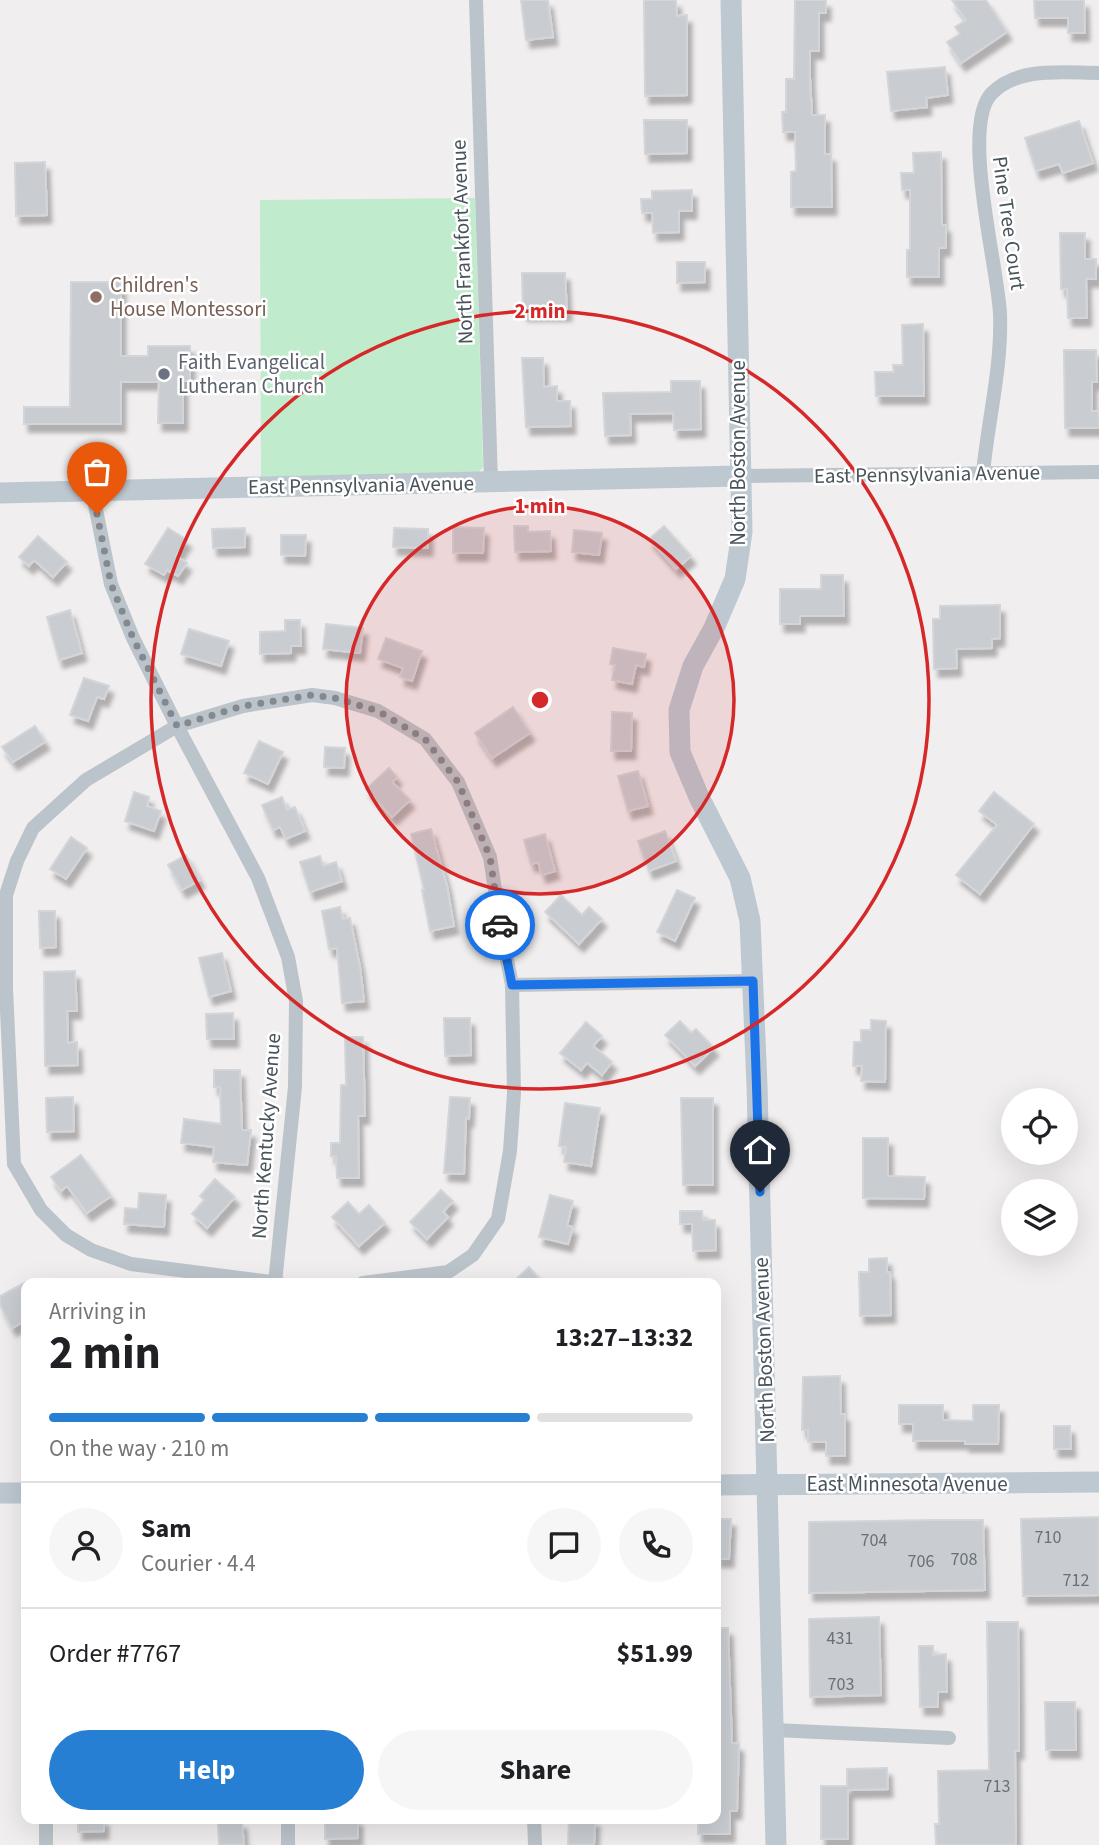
<!DOCTYPE html>
<meta charset="utf-8">
<style>
:root{--surface:#fff;--page:#f6f6f6;--text:#202124;--muted:#757577;--line:#e0e0e0;--accent:#267fd3}
body{margin:0;font-family:"Source Sans 3",sans-serif;background:var(--page);color:var(--text);height:100vh;display:flex;flex-direction:column;font-size:26px;white-space:nowrap}
*{box-sizing:border-box;margin:0}
p{font-size:23px;color:var(--muted)}
.icon{flex:none;width:38px;height:38px;fill:none;stroke:currentColor;stroke-width:2;stroke-linecap:round;stroke-linejoin:round}
.map{position:relative;flex:1;overflow:hidden}
.drawer{position:absolute;left:21px;top:1278px;width:700px;height:546px;display:flex;flex-direction:column;background:var(--surface);border-radius:14px;box-shadow:0 7px 28px #0002}
.drawer>*{flex:none}
.fabs{position:absolute;left:1001px;top:1088px;display:grid;gap:14px}
.fabs a{display:grid;place-items:center;width:77px;height:77px;border-radius:50%;background:var(--surface);box-shadow:0 7px 28px #0002;font-size:35px}
.pin{position:absolute;display:grid;place-items:center;width:60px;height:60px;color:#fff;margin:-72px -30px;border-radius:50% 50% 50% 0;rotate:-45deg;box-shadow:0 0 7px #0007}
.pin .icon{rotate:45deg}
.courier{position:absolute;display:grid;place-items:center;width:70px;height:70px;margin:-35px;border:5px solid #1a73e8;border-radius:50%;background:#fff;color:#222;box-shadow:0 2px 9px #0007}
.head em{font-style:normal;font-weight:700}
.head div{display:flex;flex-direction:column-reverse}
.head{display:flex;align-items:center;justify-content:space-between;height:119px;padding:0 28px}
h1{font-size:46px;font-weight:700;line-height:52px}
.bar{display:grid;grid-template-columns:repeat(4,1fr);gap:10px 7px;align-content:center;height:84px;padding:0 28px}
.bar i{height:9px;border-radius:5px;background:var(--line)}
.bar .active{background:var(--accent)}
.bar p{grid-column:span 4}
.line{display:flex;align-items:center;gap:18px;padding:0 28px;border-top:2px solid var(--line)}
.line div{flex:1}
.round{display:grid;place-items:center;flex:none;width:74px;height:74px;border-radius:37px;background:var(--page)}
.action{display:flex;gap:14px;margin-top:auto;padding:14px 28px}
.action a{flex:1;height:80px;border-radius:42px;background:var(--accent);color:#fff;font-size:28px;font-weight:700;line-height:80px;text-align:center}
.action a+a{background:var(--page);color:var(--text)}
.map>svg:first-child{display:block}
.green{fill:#c0ebcd}
.building{fill:#c9ccd1;stroke:#d3d5d9;stroke-width:2;filter:url(#shadow)}
.lines{fill:none;stroke-linecap:round;stroke-linejoin:round}
.street{stroke:#bbc4ca;stroke-width:14}
.secondary{stroke:#bdc8d1;stroke-width:21}
.done{stroke:#83898e;stroke-width:7;stroke-dasharray:0 12.6}
.route{stroke:#1a73e8;stroke-width:9}
.ring{fill:none;stroke:#d62828;stroke-width:3.5}
.education-dot{fill:#8d6e63;stroke:#fff;stroke-width:2.5}
.worship-dot{fill:#6b7280;stroke:#fff;stroke-width:2.5}
.labels{text-anchor:middle;stroke-width:5;stroke-linejoin:round;paint-order:stroke}
.number-label{font-size:18px;fill:#687178}
.street-label{font-size:21px;fill:#48535a;stroke:#fff}
.education-label{font-size:21px;fill:#785e54;stroke:#fff;text-anchor:start}
.worship-label{font-size:21px;fill:#5b616d;stroke:#fff;text-anchor:start}
.centre{fill:#d62828;stroke:#fff;stroke-width:3.5}
.ring-label{font-size:21px;text-anchor:middle;font-weight:bold;fill:#d62828;stroke:#fff;stroke-width:5;stroke-linejoin:round;paint-order:stroke}
</style>
<div class="map">
<svg width="1099" height="1845" viewBox="0 0 1099 1845">
<defs>
<filter id="shadow"><feDropShadow dx="4.5" dy="8" stdDeviation="2" flood-color="#0004"/></filter>
</defs>
<rect width="100%" height="100%" fill="#f1eeef"/>
<polygon class="green" points="475,198 483,467 475,477 261,477 260,200"/>
<g class="building">
<polygon points="521,0 548,0 553,37 526,40"/>
<polygon points="644,0 676,0 677,16 687,15 687,95 645,96"/>
<polygon points="795,0 826,0 826,13 819,13 819,51 810,51 810,78 812,115 825,115 825,154 831,154 832,207 791,207 791,172 796,171 795,132 783,132 782,112 786,112 786,79 794,79"/>
<polygon points="952,0 986,0 1007,32 961,63 947,42 960,34 955,27 966,20"/>
<polygon points="1034,0 1084,0 1085,33 1068,33 1068,18 1035,18"/>
<polygon points="945,67 948,95 926,98 927,107 891,111 887,72"/>
<polygon points="644,120 687,120 687,153 645,154"/>
<polygon points="1079,121 1093,163 1063,173 1059,164 1036,171 1025,138"/>
<polygon points="941,152 942,225 946,225 946,248 939,248 939,277 907,277 907,250 910,250 910,190 902,190 901,173 914,173 913,153"/>
<polygon points="45,162 47,215 16,216 15,163"/>
<polygon points="692,190 692,211 679,211 679,232 653,233 652,213 642,213 641,199 652,199 652,191"/>
<polygon points="1060,233 1085,233 1085,259 1096,259 1096,279 1086,279 1087,318 1068,318 1067,289 1061,289"/>
<polygon points="677,262 705,262 705,282 677,283"/>
<polygon points="522,273 565,273 567,313 523,313"/>
<polygon points="71,282 121,282 121,356 148,356 148,346 190,346 190,381 183,381 183,423 158,423 159,382 121,382 121,424 24,424 24,407 70,407"/>
<polygon points="923,324 924,396 876,396 875,372 894,372 893,365 903,365 902,325"/>
<polygon points="1064,350 1096,350 1097,382 1092,382 1092,411 1099,411 1099,428 1065,428"/>
<polygon points="522,358 543,358 544,387 557,386 557,401 570,401 571,426 526,427"/>
<polygon points="671,381 700,381 701,429 674,430 673,413 630,414 631,435 605,436 603,393 671,392"/>
<polygon points="514,526 528,526 528,532 550,531 551,551 515,552"/>
<polygon points="664,526 691,556 676,569 649,539"/>
<polygon points="453,527 484,528 483,553 453,553"/>
<polygon points="168,528 187,540 176,556 187,563 178,576 167,570 164,575 145,564"/>
<polygon points="245,528 245,547 213,548 212,529"/>
<polygon points="394,528 428,529 428,548 393,547"/>
<polygon points="574,530 602,533 599,555 572,552"/>
<polygon points="281,535 306,535 305,556 281,555"/>
<polygon points="38,536 67,562 53,577 34,560 29,566 19,557"/>
<polygon points="821,575 843,575 844,616 800,616 800,624 780,624 780,589 821,589"/>
<polygon points="1000,605 1000,638 992,639 992,648 956,649 957,668 934,669 933,619 940,619 940,606"/>
<polygon points="70,610 82,653 59,660 47,617"/>
<polygon points="285,620 300,620 301,646 291,646 291,653 260,654 260,632 285,631"/>
<polygon points="326,624 363,628 360,653 323,649"/>
<polygon points="189,629 229,641 221,666 181,654"/>
<polygon points="386,638 422,651 412,681 400,677 403,668 378,659"/>
<polygon points="613,648 646,654 644,667 636,665 632,684 612,680 615,665 610,664"/>
<polygon points="84,678 109,686 104,699 97,697 88,721 70,715"/>
<polygon points="513,707 530,733 492,758 475,733"/>
<polygon points="612,712 632,713 631,751 611,751"/>
<polygon points="35,726 45,742 13,762 2,747"/>
<polygon points="259,741 283,752 268,784 244,773"/>
<polygon points="325,747 345,748 344,768 324,767"/>
<polygon points="389,768 397,777 392,782 410,800 392,817 366,789"/>
<polygon points="638,771 648,806 628,811 618,776"/>
<polygon points="134,792 149,797 147,806 161,811 154,831 125,821"/>
<polygon points="994,792 1034,824 980,894 956,875 997,825 979,811"/>
<polygon points="282,797 287,810 295,807 305,831 286,839 280,827 273,830 262,805"/>
<polygon points="431,829 447,886 454,926 430,931 422,890 424,890 411,834"/>
<polygon points="665,831 676,861 649,871 638,841"/>
<polygon points="545,834 555,871 542,875 538,862 531,864 524,840"/>
<polygon points="71,837 87,848 66,879 50,869"/>
<polygon points="186,855 200,880 182,890 168,865"/>
<polygon points="320,856 323,866 336,862 342,881 310,892 300,862"/>
<polygon points="677,890 695,898 675,941 657,932"/>
<polygon points="561,895 582,915 589,907 602,919 579,944 545,912"/>
<polygon points="340,907 343,919 350,918 360,967 364,1001 342,1003 337,948 329,949 322,911"/>
<polygon points="39,911 55,911 56,947 40,948"/>
<polygon points="222,953 231,991 209,997 199,958"/>
<polygon points="75,971 77,1011 67,1011 68,1043 77,1042 78,1065 45,1066 44,972"/>
<polygon points="233,1013 234,1039 207,1039 206,1014"/>
<polygon points="444,1018 470,1018 471,1055 445,1056"/>
<polygon points="871,1020 886,1021 885,1082 861,1081 862,1066 853,1066 854,1042 861,1042 861,1030 871,1030"/>
<polygon points="680,1021 691,1033 696,1029 714,1048 695,1066 665,1035"/>
<polygon points="586,1022 602,1036 593,1046 612,1062 602,1075 587,1063 581,1070 560,1053"/>
<polygon points="345,1037 363,1037 365,1116 358,1116 359,1178 337,1178 336,1156 331,1156 331,1143 340,1143 341,1085 346,1085"/>
<polygon points="214,1070 240,1070 242,1130 251,1130 247,1165 213,1162 214,1147 181,1143 184,1119 221,1124 220,1087 214,1087"/>
<polygon points="73,1097 74,1131 47,1132 46,1098"/>
<polygon points="450,1097 470,1098 469,1119 466,1118 464,1174 444,1173"/>
<polygon points="681,1098 713,1098 713,1185 683,1185"/>
<polygon points="565,1103 600,1108 591,1166 564,1162 566,1147 559,1146"/>
<polygon points="863,1138 888,1138 888,1176 925,1177 924,1199 863,1198"/>
<polygon points="81,1155 111,1196 87,1213 67,1186 61,1191 51,1177"/>
<polygon points="215,1179 235,1197 207,1228 192,1214 204,1200 200,1196"/>
<polygon points="441,1190 453,1201 443,1212 448,1217 427,1239 410,1222"/>
<polygon points="139,1193 166,1195 164,1227 124,1224 125,1208 138,1209"/>
<polygon points="550,1195 573,1201 567,1226 573,1227 568,1244 539,1237"/>
<polygon points="348,1202 359,1214 369,1205 385,1223 359,1246 332,1217"/>
<polygon points="680,1211 702,1211 703,1220 715,1220 716,1250 693,1251 692,1224 680,1224"/>
<polygon points="887,1258 887,1272 890,1272 891,1315 860,1316 859,1272 869,1272 869,1259"/>
<polygon points="529,1267 543,1283 512,1283"/>
<polygon points="26,1282 26,1320 12,1328 0,1305 0,1296"/>
<polygon points="840,1376 841,1414 845,1414 845,1456 826,1456 826,1442 808,1442 808,1430 802,1430 803,1377"/>
<polygon points="899,1405 943,1405 943,1420 973,1421 973,1405 999,1405 998,1444 965,1444 965,1441 913,1441 913,1424 899,1424"/>
<polygon points="1054,1426 1070,1426 1071,1449 1054,1449"/>
<polygon points="1099,1517 1099,1595 1023,1596 1021,1519"/>
<polygon points="716,1519 731,1519 729,1559 716,1559"/>
<polygon points="936,1520 983,1520 985,1590 809,1593 809,1522"/>
<polygon points="879,1617 881,1695 810,1697 809,1619"/>
<polygon points="987,1622 1018,1622 1019,1703 1019,1751 1015,1751 1016,1845 936,1845 935,1824 939,1824 938,1771 989,1770"/>
<polygon points="716,1628 728,1628 732,1743 739,1744 737,1811 730,1811 730,1834 698,1834 698,1818 716,1818 716,1798 719,1798 720,1769 716,1769 720,1723 716,1723"/>
<polygon points="919,1646 933,1646 933,1655 946,1654 947,1692 938,1692 938,1707 920,1707"/>
<polygon points="1045,1702 1075,1702 1076,1750 1046,1750"/>
<polygon points="887,1768 888,1789 848,1790 848,1839 821,1839 821,1786 847,1786 847,1769"/>
<polygon points="78,1818 104,1818 104,1831 78,1832"/>
<polygon points="325,1818 358,1818 358,1838 325,1839"/>
<polygon points="569,1818 595,1819 594,1845 568,1845"/>
<polygon points="242,1821 244,1845 219,1845 218,1823"/>
</g>
<g class="lines">
<g class="street">
<polyline points="476,0 491,482"/>
<path d="M983 473C988 420 1002 367 1000 314 998 267 960 125 992 93 1019 66 1064 73 1099 73"/>
<polyline points="739,476 1099,472"/>
<polyline points="92,490 111,584 133,638 177,726 258,878 288,957 296,1001 295,1087 275,1283"/>
<polyline points="512,985 753,981"/>
<polyline points="279,1283 131,1264 91,1250 66,1235 41,1210 14,1164 6,988 6,895 17,861 33,828 86,780 177,726 243,706 312,695 335,698 378,711 425,739 458,782 490,857 501,929 512,985 514,1093 510,1151 498,1219 473,1255 448,1272 363,1283"/>
<polyline points="774,1730 949,1738"/>
<polyline points="46,1818 46,1845"/>
<polyline points="288,1818 288,1845"/>
<polyline points="534,1818 535,1845"/>
</g>
<g class="secondary">
<polyline points="731,0 742,532 735,579 714,628 693,666 679,710 680,752 699,797 740,878 750,921 757,1085 776,1845"/>
<polyline points="0,493 739,476"/>
<polyline points="716,1485 1099,1482"/>
<polyline points="0,1493 26,1493"/>
</g>
</g>
<g class="lines">
<polyline class="done" points="97,514 111,584 133,638 177,726 243,706 312,695 335,698 378,711 425,739 458,782 490,857 500,925"/>
<polyline class="route" points="500,925 512,985 753,981 760,1192"/>
</g>
<circle cx="540" cy="700" r="194" fill="#d62828" fill-opacity=".12"/>
<g class="ring">
<circle cx="540" cy="700" r="194"/>
<circle cx="540" cy="700" r="389"/>
</g>
<circle class="education-dot" cx="96" cy="297" r="7"/>
<circle class="worship-dot" cx="164" cy="374" r="7"/>
<g class="labels">
<g class="number-label">
<text x="1048" y="1543">710</text>
<text x="874" y="1546">704</text>
<text x="964" y="1565">708</text>
<text x="921" y="1567">706</text>
<text x="1076" y="1586">712</text>
<text x="840" y="1644">431</text>
<text x="841" y="1690">703</text>
<text x="997" y="1792">713</text>
</g>
<g class="street-label">
<text transform="translate(1009 223) rotate(82)" y="7">Pine Tree Court</text>
<text transform="translate(462 242) rotate(-92)" y="7">North Frankfort Avenue</text>
<text transform="translate(738 453) rotate(-90)" y="7">North Boston Avenue</text>
<text transform="translate(927 474) rotate(-1)" y="7">East Pennsylvania Avenue</text>
<text transform="translate(361 485) rotate(-1)" y="7">East Pennsylvania Avenue</text>
<text transform="translate(266 1136) rotate(-86)" y="7">North Kentucky Avenue</text>
<text transform="translate(764 1350) rotate(-92)" y="7">North Boston Avenue</text>
<text x="907" y="1491">East Minnesota Avenue</text>
</g>
<g class="education-label">
<text x="110" y="292">Children's<tspan x="110" dy="24">House Montessori</tspan></text>
</g>
<g class="worship-label">
<text x="178" y="369">Faith Evangelical<tspan x="178" dy="24">Lutheran Church</tspan></text>
</g>
</g>
<circle cx="540" cy="700" r="10" class="centre"/>
<g class="ring-label">
<text x="540" y="318">2 min</text>
<text x="540" y="513">1 min</text>
</g>
</svg>
<div class="fabs">
<a><svg class="icon" aria-label="locate" viewBox="0 0 24 24"><circle cx="12" cy="12" r="6"/><path d="M12 2v4M12 18v4M2 12h4M18 12h4"/></svg></a>
<a><svg class="icon" aria-label="layers" viewBox="0 0 24 24"><path d="M12 4l9 5-9 5-9-5zM3 14l9 5 9-5"/></svg></a>
</div>
<div class="pin" style="left:97px;top:514px;background:#ea580c"><svg class="icon" aria-label="bag" viewBox="0 0 24 24"><path d="M5 8h14l-1 12H6zM9 8a3 3 0 0 1 6 0"/></svg></div>
<div class="pin" style="left:760px;top:1192px;background:#1f2937"><svg class="icon" aria-label="home" viewBox="0 0 24 24"><path d="M3 11l9-7 9 7M6 9v11h12V9"/></svg></div>
<div class="courier" style="left:500px;top:925px"><svg class="icon" aria-label="car" viewBox="0 0 24 24"><path d="M5 17H2v-5l4-1 3-4h7l3 4 3 1v5h-3M9 17h6M6 11h13"/><circle cx="7" cy="17" r="2"/><circle cx="17" cy="17" r="2"/></svg></div>
<section class="drawer">
<div class="head"><div><h1>2 min</h1><p>Arriving in</p></div><em>13:27–13:32</em></div>
<div class="bar"><i class="active"></i><i class="active"></i><i class="active"></i><i></i><p>On the way · 210 m</p></div>
<div class="line" style="height:126px"><a class="round"><svg class="icon" aria-label="person" viewBox="0 0 24 24"><circle cx="12" cy="8" r="4"/><path d="M4 21q1-7 8-7t8 7"/></svg></a><div><b>Sam</b><p>Courier · 4.4</p></div><a class="round"><svg class="icon" aria-label="chat" viewBox="0 0 24 24"><path d="M4 5h16v11H9l-5 4z"/></svg></a><a class="round"><svg class="icon" aria-label="phone" viewBox="0 0 24 24"><path d="M5 4h4l2 5-3 2q2 4 5 5l2-3 5 2v4C11 20 4 13 5 4z"/></svg></a></div>
<div class="line" style="height:91px"><div>Order #7767</div><b>$51.99</b></div>
<div class="action"><a>Help</a><a>Share</a></div>
</section>
</div>
